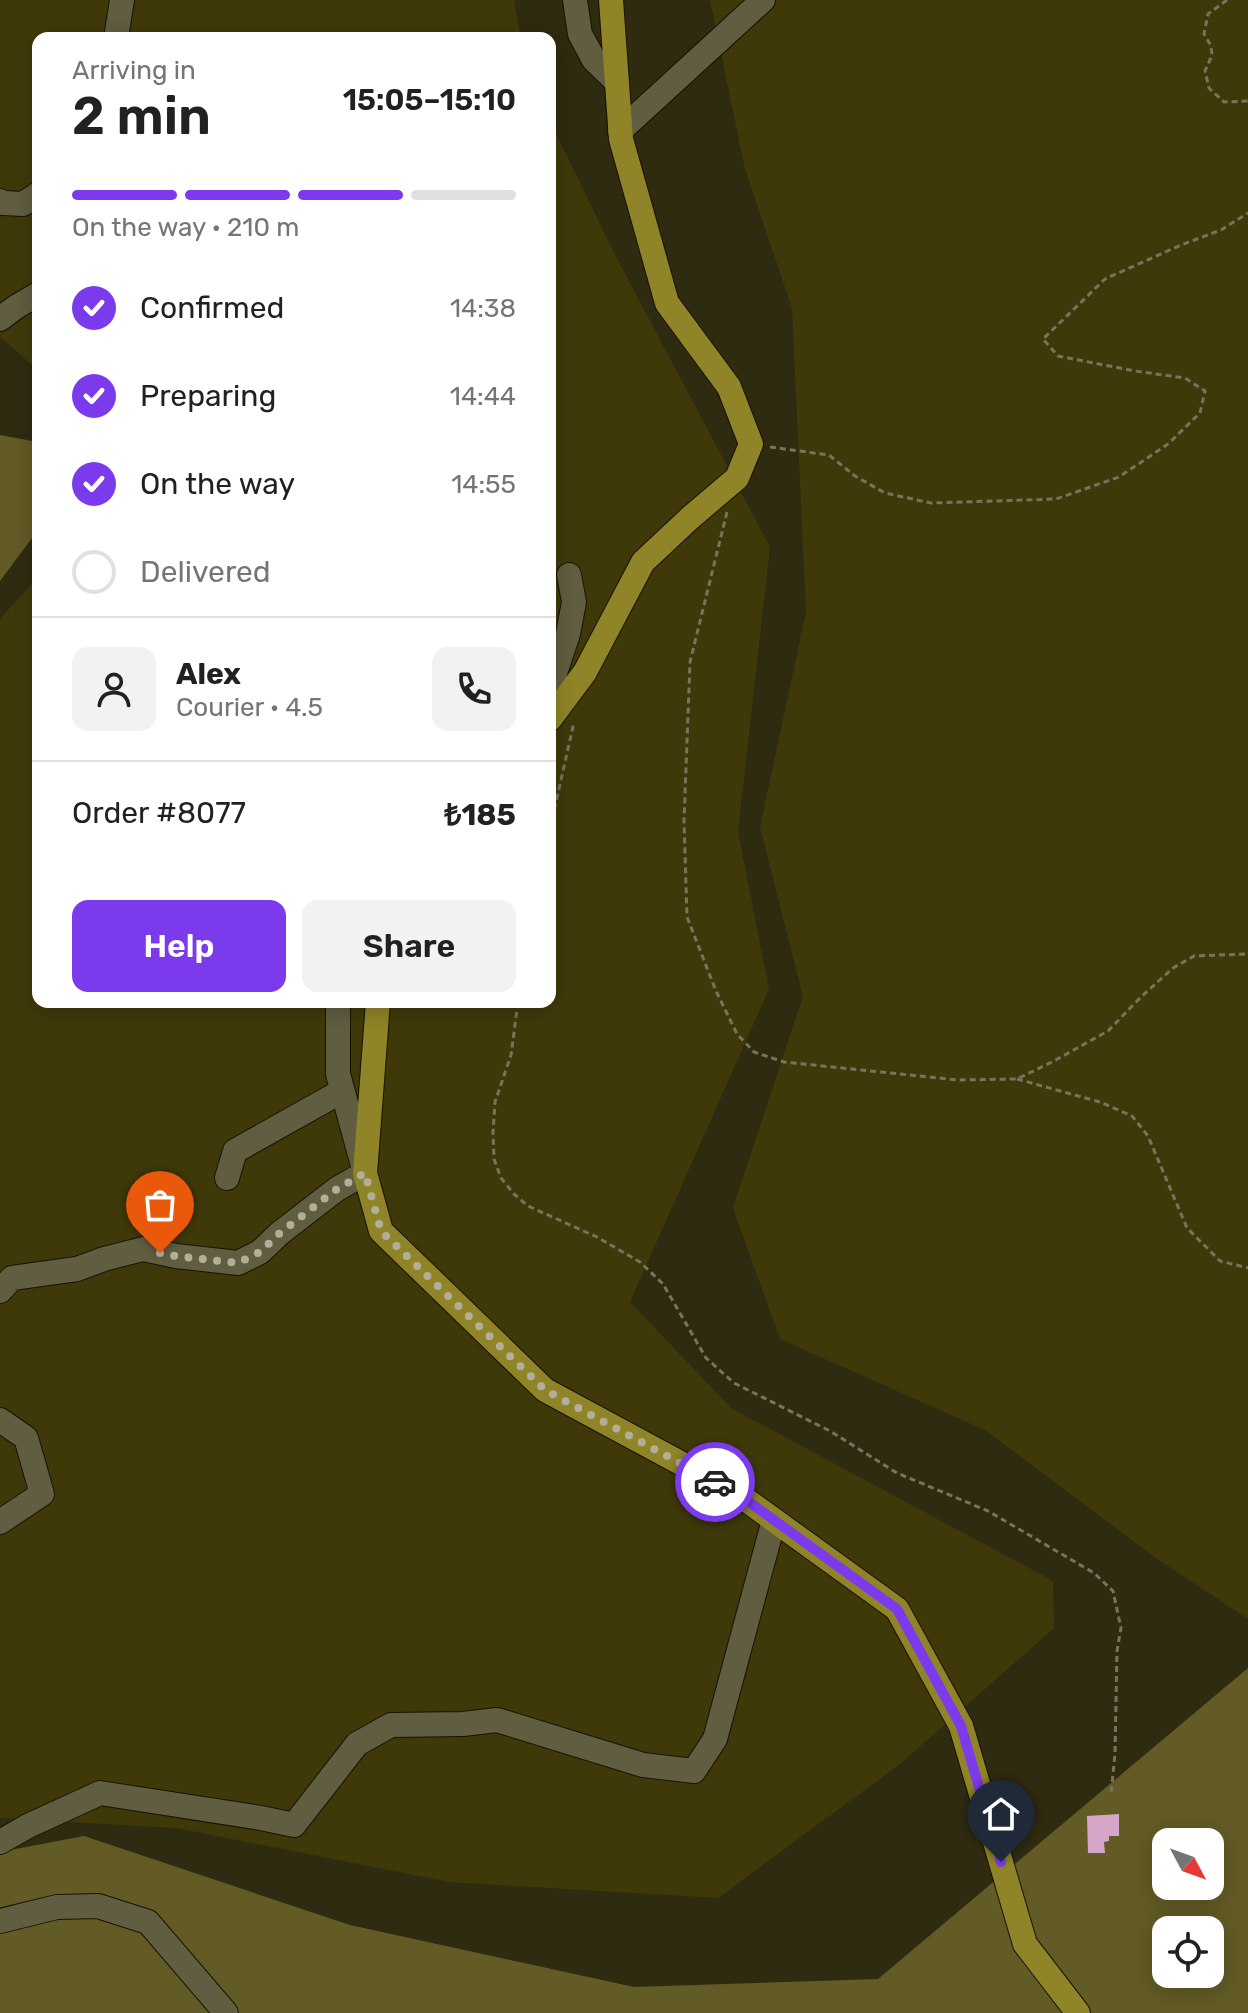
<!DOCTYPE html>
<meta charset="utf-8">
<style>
:root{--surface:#fff;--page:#f2f2f2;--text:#202124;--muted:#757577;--line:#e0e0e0;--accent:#7c3aed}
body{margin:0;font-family:Rubik,sans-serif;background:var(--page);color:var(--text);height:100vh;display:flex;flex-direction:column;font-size:30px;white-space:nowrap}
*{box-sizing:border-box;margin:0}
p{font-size:26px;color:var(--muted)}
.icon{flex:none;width:44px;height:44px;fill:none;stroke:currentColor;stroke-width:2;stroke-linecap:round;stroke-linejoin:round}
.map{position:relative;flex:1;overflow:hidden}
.sheet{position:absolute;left:32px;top:32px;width:524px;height:976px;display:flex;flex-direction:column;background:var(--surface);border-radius:16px;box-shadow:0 4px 20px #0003}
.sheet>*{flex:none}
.needle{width:52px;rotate:131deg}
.controls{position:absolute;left:1152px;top:1828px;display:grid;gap:16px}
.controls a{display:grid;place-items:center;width:72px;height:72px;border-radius:16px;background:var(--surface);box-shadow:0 4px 20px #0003;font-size:40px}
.pin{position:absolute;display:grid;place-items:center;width:68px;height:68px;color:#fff;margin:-82px -34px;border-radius:50% 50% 50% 0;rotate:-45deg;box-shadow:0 0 8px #0007}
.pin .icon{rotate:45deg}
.courier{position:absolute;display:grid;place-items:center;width:80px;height:80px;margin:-40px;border:6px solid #7c3aed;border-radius:50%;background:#fff;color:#222;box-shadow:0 2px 10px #0007}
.head em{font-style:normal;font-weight:600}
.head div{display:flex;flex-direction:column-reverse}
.head{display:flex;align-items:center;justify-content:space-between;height:136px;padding:0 40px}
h1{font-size:52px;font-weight:600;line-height:60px}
.bar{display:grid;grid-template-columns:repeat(4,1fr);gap:12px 8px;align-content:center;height:96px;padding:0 40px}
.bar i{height:10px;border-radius:6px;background:var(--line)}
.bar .active{background:var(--accent)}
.bar p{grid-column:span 4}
.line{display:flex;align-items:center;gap:20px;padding:0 40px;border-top:2px solid var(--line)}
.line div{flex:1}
.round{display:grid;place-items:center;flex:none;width:84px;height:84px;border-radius:16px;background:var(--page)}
ol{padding:0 40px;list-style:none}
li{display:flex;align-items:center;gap:24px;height:88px}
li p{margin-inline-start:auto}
li .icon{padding:8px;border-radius:50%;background:var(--accent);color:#fff;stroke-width:4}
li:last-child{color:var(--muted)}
li i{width:44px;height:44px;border:4px solid var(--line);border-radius:50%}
.cta{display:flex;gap:16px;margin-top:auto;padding:16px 40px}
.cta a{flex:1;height:92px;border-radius:16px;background:var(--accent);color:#fff;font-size:32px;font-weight:600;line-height:92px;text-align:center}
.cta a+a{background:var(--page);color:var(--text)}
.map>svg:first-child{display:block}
.green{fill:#3f390a}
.forest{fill:#625b25;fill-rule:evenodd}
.building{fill:#d6a6ca}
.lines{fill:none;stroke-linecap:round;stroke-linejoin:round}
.minor-casing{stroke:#171300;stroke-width:26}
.major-casing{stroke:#171300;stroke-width:26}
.path{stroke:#77735c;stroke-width:3;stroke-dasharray:6 4;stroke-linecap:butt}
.minor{stroke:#605d40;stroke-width:24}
.major{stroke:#8f8427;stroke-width:24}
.done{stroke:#b1ae9a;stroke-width:8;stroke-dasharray:0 14.4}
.route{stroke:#7c3aed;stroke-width:10}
</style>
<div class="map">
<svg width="1248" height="2013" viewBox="0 0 1248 2013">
<rect width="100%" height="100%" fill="#2f2b10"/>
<g class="green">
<polygon points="0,0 514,0 521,38 38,38 38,370 0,337"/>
<polygon points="710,0 1248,0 1248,1619 1153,1556 985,1430 780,1339 733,1208 803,996 760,827 806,612 792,308 745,169"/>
<polygon points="550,121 614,253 770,547 738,832 769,989 630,1302 731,1408 1053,1581 1054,1628 900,1764 718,1898 449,1882 177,1828 0,1818 0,619 38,577 38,1002 550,1002"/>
</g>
<g class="forest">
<polygon points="0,435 38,442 38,530 0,581"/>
<path d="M1248 1668V2013H0V1852L84 1836 350 1925 634 1987 878 1979ZM1166 1842H1210V1886H1166ZM1166 1930H1210V1974H1166Z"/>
</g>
<polygon class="building" points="1119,1814 1119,1836 1109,1836 1109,1841 1104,1842 1105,1853 1088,1853 1087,1816"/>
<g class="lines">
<defs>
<g id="minor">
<polyline points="575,0 580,34 594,60 617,82"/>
<polyline points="116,38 122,0"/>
<polyline points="620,131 763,0"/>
<polyline points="0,201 3,203 23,204 38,194"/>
<polyline points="0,319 16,307 38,294"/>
<polyline points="550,688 568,634 574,602 569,575"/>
<polyline points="227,1178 235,1151 342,1091"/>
<polyline points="0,1291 12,1278 77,1269 104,1259 143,1249 176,1256 238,1263 260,1252 280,1233 337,1189 365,1173 338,1074 338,1002"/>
<polyline points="0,1420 26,1438 42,1494 0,1522"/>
<polyline points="0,1842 28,1826 100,1793 261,1818 294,1825 357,1744 391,1725 463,1724 497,1720 643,1765 694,1771 715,1739 774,1520"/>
<polyline points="0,1921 57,1907 98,1906 148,1922 226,2013"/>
</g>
<g id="major">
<polyline points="550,719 585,672 643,562 690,518 737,478 751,444 729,387 667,303 621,139 611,0"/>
<polyline points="378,1002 365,1173 381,1231 545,1390 738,1494 897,1609 961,1726 1025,1944 1078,2013"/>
</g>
</defs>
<use href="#minor" class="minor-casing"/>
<use href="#major" class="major-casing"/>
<g class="path">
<polyline points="1227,0 1208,14 1204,34 1211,46 1212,55 1205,71 1209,88 1224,102 1248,101"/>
<polyline points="770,447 829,455 855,476 885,493 931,503 1056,499 1119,477 1168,444 1200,413 1205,391 1185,378 1135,371 1058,356 1043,339 1105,279 1181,245 1221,230 1248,213"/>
<polyline points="727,512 690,662 684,821 687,917 716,991 737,1034 754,1052 784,1062 958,1080 1017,1079 1052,1062 1108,1031 1140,998 1173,968 1194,956 1248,954"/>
<polyline points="550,829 574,722"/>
<polyline points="518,1002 511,1055 495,1102 493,1133 494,1159 501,1178 514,1194 528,1206 597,1237 640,1262 663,1284 706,1358 734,1383 830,1431 897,1473 988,1511 1094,1573 1113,1591 1121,1628 1117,1651 1115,1754 1111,1794"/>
<polyline points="1017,1079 1100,1102 1132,1116 1148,1136 1187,1228 1220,1261 1248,1268"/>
</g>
<use href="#minor" class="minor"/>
<use href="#major" class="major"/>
</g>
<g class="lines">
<polyline class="done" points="160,1253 176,1256 238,1263 260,1252 280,1233 337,1189 365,1173 381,1231 545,1390 715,1482"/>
<polyline class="route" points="715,1482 738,1494 897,1609 961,1726 1001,1862"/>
</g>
</svg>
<div class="controls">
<a><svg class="needle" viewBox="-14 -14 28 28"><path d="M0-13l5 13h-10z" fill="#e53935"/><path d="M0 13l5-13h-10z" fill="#757577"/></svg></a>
<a><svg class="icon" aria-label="locate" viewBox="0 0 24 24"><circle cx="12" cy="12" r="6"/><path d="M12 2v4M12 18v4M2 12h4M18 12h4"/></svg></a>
</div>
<div class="pin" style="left:160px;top:1253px;background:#ea580c"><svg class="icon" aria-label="bag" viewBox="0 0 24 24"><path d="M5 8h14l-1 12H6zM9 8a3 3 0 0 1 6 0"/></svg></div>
<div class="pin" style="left:1001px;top:1862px;background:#1f2937"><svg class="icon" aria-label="home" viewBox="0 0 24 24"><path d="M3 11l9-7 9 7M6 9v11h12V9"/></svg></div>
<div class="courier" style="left:715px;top:1482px"><svg class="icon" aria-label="car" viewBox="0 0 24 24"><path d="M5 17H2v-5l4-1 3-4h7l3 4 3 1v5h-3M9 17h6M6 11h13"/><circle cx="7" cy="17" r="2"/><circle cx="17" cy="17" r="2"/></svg></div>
<section class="sheet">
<div class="head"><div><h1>2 min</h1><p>Arriving in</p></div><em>15:05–15:10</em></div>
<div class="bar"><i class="active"></i><i class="active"></i><i class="active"></i><i></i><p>On the way · 210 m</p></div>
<ol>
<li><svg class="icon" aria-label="check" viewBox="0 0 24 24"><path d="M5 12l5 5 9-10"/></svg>Confirmed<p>14:38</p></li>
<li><svg class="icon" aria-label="check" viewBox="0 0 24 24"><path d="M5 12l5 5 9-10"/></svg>Preparing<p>14:44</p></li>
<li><svg class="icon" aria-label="check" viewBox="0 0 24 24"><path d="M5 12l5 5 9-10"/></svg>On the way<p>14:55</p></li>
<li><i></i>Delivered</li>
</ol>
<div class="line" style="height:144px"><a class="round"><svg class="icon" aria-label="person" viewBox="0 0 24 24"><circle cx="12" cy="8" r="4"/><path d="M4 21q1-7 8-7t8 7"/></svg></a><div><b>Alex</b><p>Courier · 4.5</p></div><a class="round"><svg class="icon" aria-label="phone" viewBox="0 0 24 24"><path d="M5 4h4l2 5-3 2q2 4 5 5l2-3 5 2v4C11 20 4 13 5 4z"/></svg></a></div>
<div class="line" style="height:104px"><div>Order #8077</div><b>₺185</b></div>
<div class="cta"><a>Help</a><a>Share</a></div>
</section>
</div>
